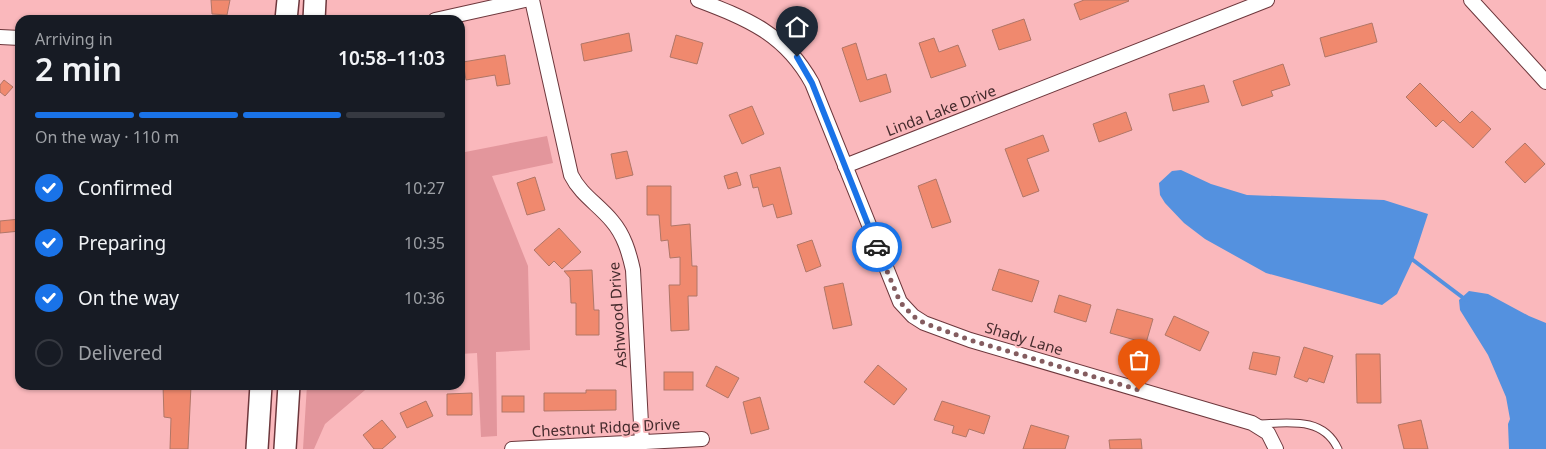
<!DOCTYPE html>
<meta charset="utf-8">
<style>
:root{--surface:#171b24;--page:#20242c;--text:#f1f3f6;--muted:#9ea1a6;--line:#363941;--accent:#1a73e8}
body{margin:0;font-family:"Noto Sans",sans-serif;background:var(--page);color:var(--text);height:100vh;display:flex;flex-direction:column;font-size:19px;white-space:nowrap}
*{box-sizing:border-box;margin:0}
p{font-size:16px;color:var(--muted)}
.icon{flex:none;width:28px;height:28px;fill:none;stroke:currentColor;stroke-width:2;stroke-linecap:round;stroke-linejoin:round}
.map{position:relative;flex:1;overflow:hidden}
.details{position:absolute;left:15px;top:15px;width:450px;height:375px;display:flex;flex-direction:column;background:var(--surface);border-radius:15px;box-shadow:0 1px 4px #0004}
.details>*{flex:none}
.pin{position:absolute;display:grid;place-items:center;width:42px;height:42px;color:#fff;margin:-51px -21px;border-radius:50% 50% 50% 0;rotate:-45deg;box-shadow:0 0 5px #0007}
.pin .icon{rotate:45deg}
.courier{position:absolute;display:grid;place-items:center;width:50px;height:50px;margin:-25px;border:4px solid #1a73e8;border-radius:50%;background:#fff;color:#222;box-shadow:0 1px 6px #0007}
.headline em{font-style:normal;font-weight:600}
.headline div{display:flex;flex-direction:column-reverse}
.headline{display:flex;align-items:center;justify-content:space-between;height:85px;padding:0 20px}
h1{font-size:32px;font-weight:600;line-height:38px}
.bar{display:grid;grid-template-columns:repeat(4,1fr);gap:8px 5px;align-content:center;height:60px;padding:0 20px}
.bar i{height:6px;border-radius:4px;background:var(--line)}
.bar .selected{background:var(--accent)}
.bar p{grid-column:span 4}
ol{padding:0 20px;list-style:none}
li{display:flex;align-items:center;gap:15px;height:55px}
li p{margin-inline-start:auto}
li .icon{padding:5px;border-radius:50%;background:var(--accent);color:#fff;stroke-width:4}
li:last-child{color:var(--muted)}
li i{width:28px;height:28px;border:2px solid var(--line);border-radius:50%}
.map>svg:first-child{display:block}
.green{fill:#e3969c}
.water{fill:#5491df}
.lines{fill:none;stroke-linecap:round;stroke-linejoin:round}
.stream{stroke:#5491df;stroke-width:4}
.building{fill:#f0896e;stroke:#b07667}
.lane-casing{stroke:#6d373c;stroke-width:9}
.street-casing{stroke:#6d373c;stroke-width:16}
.primary-casing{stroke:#6d373c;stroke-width:24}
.lane{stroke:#fff;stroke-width:7}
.street{stroke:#fff;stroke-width:14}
.primary{stroke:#fff;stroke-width:21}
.done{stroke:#845c5f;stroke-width:5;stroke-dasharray:0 9}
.route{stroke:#1a73e8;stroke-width:6}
.labels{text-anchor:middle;stroke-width:4;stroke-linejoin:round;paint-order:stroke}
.street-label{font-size:15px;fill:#452b2d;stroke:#fab8bc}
</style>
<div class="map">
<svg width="1546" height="449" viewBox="0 0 1546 449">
<rect width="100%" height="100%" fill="#fab8bc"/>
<g class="green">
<polygon points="547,136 553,163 492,176 528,266 530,350 496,352 497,436 481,437 477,353 460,354 460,153"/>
<polygon points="307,385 371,385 325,424 314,449 303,449"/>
</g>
<g class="water">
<polygon points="1181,170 1211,184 1247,195 1384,200 1428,214 1413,260 1397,294 1382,305 1266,273 1205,239 1184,223 1165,203 1160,195 1159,183 1172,171"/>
<polygon points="1469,291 1488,294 1529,316 1546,323 1546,449 1509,449 1508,424 1510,419 1506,397 1488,355 1460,310 1459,300"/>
</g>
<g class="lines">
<polyline class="stream" points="1409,259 1413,260 1466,300"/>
</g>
<g class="building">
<polygon points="211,0 230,0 227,15 212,14"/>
<polygon points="1084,0 1128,0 1129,1 1080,20 1074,4"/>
<polygon points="1024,19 1031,40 999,50 992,30"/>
<polygon points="1372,23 1377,42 1325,57 1320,38"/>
<polygon points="629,33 632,51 584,61 581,44"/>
<polygon points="676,35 703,43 697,64 670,57"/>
<polygon points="934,38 939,52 958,45 966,66 931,78 919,43"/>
<polygon points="856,43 867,80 886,74 891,92 860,102 842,48"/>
<polygon points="505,55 510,84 497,86 495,75 466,80 463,62"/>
<polygon points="1283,64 1290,85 1271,91 1273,96 1242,106 1233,81"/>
<polygon points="4,80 13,87 5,96 0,92 0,85"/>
<polygon points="1420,83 1460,123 1472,111 1491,129 1473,148 1443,120 1436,127 1406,97"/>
<polygon points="1204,85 1209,102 1173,111 1169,94"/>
<polygon points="752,106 764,134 742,144 729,115"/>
<polygon points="1126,112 1132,130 1099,142 1093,124"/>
<polygon points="1043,135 1049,151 1027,159 1039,191 1023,197 1005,149"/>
<polygon points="1525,143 1545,164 1525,183 1505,162"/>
<polygon points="627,151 633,175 616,179 611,154"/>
<polygon points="780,167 792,214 777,218 773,204 763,207 758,187 753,188 750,175"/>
<polygon points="737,172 741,185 728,189 724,176"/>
<polygon points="535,177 545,210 527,215 517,183"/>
<polygon points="936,179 951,222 932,228 918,186"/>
<polygon points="647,186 671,186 671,226 690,224 692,266 697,266 697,296 688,296 689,330 671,331 669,285 680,285 680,257 670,258 668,240 661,241 659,215 647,215"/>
<polygon points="20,219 20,231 0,233 0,221"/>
<polygon points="559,228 581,252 562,269 554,261 549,266 534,250"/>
<polygon points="812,240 821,266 806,272 797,245"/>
<polygon points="999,269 1039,281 1032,302 992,290"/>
<polygon points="592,270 594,310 599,310 599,335 576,335 576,303 571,303 570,278 564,271"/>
<polygon points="843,283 852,325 833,329 824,287"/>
<polygon points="1059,295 1091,305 1086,322 1054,312"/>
<polygon points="1117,309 1153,319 1146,343 1110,333"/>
<polygon points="1174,316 1209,332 1200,351 1165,335"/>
<polygon points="1304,347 1333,356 1324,383 1309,378 1307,382 1294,377"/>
<polygon points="1253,352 1280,357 1276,375 1249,369"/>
<polygon points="1356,354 1380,354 1381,403 1357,403"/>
<polygon points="878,365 907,389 894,405 864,382"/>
<polygon points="716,366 739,378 728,398 706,386"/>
<rect x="664" y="372" width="29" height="18"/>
<polygon points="163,385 191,386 188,449 170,449 171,418 164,417"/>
<polygon points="586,390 616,390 616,410 544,411 544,393 586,393"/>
<polygon points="472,393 472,415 447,415 447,394"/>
<rect x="502" y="396" width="22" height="16"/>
<polygon points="760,397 769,429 751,434 743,402"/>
<polygon points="426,401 433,416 407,428 400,413"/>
<polygon points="942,401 990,416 984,434 969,429 966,437 952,433 954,426 934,420"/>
<polygon points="382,420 396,437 382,449 374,449 363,435"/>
<polygon points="1421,420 1428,449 1404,449 1398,425"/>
<polygon points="1031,425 1069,436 1065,449 1023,449"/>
<polygon points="1141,439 1142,449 1110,449 1109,440"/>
</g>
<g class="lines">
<defs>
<path id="lane" d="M1258 424C1288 423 1323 416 1338 449"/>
<g id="street">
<path d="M532 0 571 175C581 195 598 204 612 221 624 235 629 252 633 270L642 443"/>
<path d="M698 0C748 19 785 34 812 83L900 302 913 316 924 323 970 340 1252 423 1268 433 1276 449"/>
<polyline points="1471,0 1546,82"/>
<polyline points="435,20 525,0"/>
<polyline points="0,37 20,38"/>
<polyline points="845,166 1267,0"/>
<polyline points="512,449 702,439"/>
</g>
<g id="primary">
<polyline points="286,20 288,0"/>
<polyline points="314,20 315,0"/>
<polyline points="257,449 261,385"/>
<polyline points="285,449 289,385"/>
</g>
</defs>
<use href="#lane" class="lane-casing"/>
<use href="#street" class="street-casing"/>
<use href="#primary" class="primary-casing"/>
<use href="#lane" class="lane"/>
<use href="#street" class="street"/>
<use href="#primary" class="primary"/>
</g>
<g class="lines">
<polyline class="done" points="877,247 900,302 913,316 924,323 970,340 1139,390"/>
<polyline class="route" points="797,57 812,83 877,247"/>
</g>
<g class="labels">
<g class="street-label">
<text transform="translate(941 111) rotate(-21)" y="5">Linda Lake Drive</text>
<text transform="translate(618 315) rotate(-94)" y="5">Ashwood Drive</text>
<text transform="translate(1024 339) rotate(17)" y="5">Shady Lane</text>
<text transform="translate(606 428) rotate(-3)" y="5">Chestnut Ridge Drive</text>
</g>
</g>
</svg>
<div class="pin" style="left:1139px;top:390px;background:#ea580c"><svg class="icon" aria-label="bag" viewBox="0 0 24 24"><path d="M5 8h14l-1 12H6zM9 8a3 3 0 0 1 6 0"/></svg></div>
<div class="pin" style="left:797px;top:57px;background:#1f2937"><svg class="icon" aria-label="home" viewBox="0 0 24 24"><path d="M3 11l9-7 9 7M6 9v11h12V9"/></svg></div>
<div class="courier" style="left:877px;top:247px"><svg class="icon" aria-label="car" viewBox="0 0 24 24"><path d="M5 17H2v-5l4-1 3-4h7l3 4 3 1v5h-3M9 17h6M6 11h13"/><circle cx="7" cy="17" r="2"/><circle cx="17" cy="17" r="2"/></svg></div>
<section class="details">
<div class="headline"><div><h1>2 min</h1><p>Arriving in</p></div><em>10:58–11:03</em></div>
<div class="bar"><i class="selected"></i><i class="selected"></i><i class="selected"></i><i></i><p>On the way · 110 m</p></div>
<ol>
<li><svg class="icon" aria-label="check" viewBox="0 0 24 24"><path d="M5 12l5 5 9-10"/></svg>Confirmed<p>10:27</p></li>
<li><svg class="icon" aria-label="check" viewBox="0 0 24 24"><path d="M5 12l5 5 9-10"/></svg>Preparing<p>10:35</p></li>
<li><svg class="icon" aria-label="check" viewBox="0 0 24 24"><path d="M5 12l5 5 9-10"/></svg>On the way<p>10:36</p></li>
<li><i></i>Delivered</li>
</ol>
</section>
</div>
